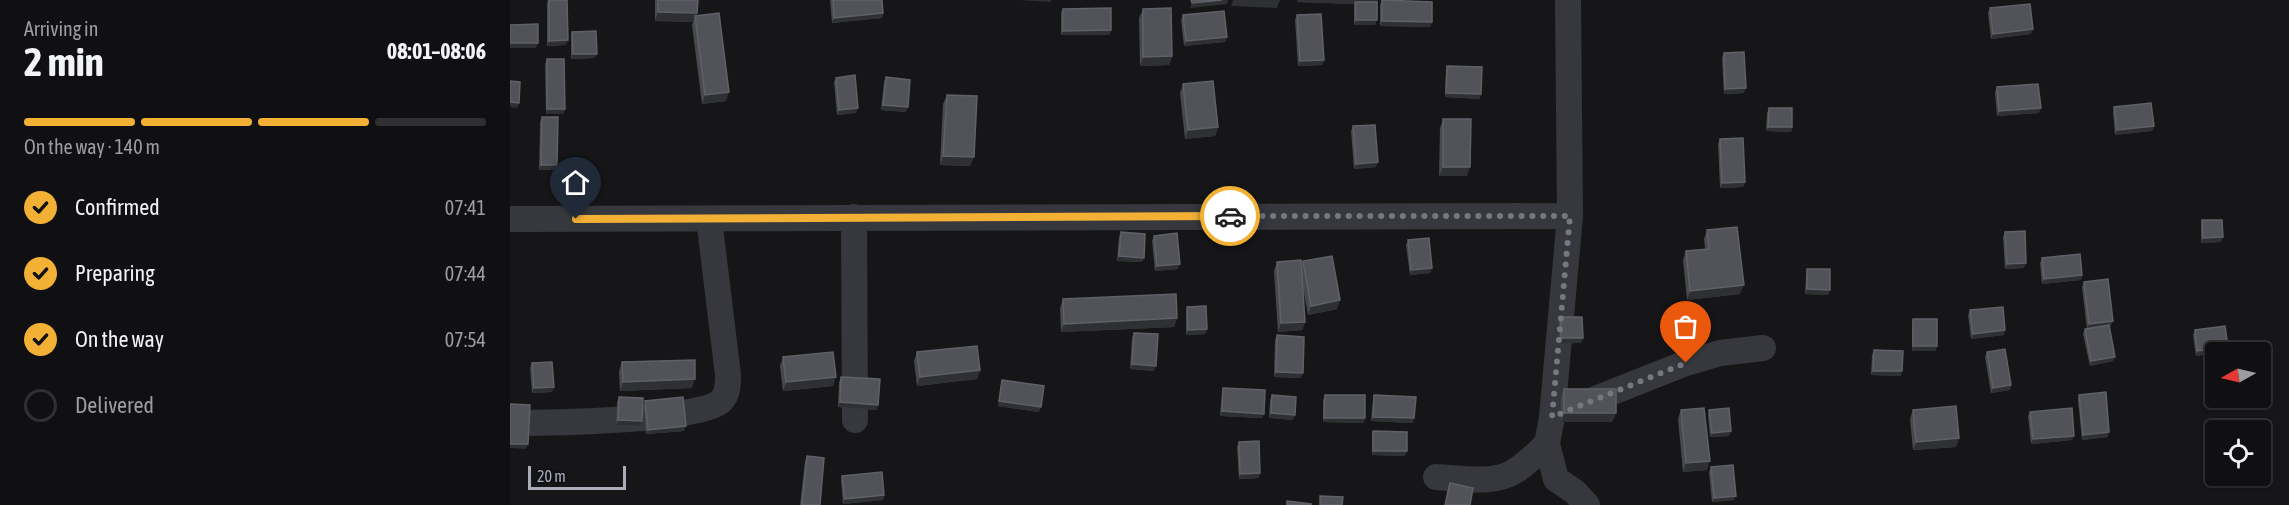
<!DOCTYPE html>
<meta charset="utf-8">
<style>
:root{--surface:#101012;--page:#1e1e20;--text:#f1f3f6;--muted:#9c9d9f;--line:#303032;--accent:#f2b134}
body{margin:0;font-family:"Asap Condensed",sans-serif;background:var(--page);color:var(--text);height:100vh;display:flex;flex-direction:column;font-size:22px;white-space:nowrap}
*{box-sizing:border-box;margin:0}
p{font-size:20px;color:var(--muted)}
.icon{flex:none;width:33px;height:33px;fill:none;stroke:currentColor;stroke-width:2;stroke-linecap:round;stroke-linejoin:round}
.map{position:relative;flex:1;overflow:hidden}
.drawer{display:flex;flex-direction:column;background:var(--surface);width:510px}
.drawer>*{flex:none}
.needle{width:39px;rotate:262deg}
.fabs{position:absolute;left:1695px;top:342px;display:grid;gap:12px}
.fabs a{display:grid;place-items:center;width:66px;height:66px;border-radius:6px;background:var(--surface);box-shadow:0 2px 4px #0004,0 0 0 2px var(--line);font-size:30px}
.scale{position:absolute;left:18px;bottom:15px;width:98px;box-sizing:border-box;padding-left:6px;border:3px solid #a8adb8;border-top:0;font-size:16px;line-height:21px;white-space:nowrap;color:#a8adb8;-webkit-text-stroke:4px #111113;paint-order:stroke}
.pin{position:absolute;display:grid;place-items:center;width:51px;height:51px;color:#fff;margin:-62px -26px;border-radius:50% 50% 50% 0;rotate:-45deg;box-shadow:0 0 6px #0007}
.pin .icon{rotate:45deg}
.courier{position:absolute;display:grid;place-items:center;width:60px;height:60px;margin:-30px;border:4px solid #f2b134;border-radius:50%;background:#fff;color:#222;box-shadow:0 2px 8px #0007}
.overview em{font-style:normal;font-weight:700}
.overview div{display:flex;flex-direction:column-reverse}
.overview{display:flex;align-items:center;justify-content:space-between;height:102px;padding:0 24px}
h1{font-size:39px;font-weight:700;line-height:45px}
.bar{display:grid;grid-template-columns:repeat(4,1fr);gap:9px 6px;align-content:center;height:72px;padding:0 24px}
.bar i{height:8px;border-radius:4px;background:var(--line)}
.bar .selected{background:var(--accent)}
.bar p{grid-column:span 4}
ol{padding:0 24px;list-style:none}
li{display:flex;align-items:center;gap:18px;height:66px}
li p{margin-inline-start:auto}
li .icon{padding:6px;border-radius:50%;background:var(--accent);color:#111;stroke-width:4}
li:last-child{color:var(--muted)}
li i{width:33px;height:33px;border:3px solid var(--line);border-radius:50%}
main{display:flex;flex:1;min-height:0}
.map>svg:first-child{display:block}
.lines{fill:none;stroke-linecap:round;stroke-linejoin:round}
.minor{stroke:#37383d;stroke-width:26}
.wall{fill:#47494d}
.shaded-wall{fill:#2f3033}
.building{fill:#525359;stroke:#5f6168;stroke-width:1.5}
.done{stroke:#757880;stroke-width:6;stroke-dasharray:0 10.8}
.route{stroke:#f2b134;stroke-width:8}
</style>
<main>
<section class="drawer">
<div class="overview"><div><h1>2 min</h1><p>Arriving in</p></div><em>08:01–08:06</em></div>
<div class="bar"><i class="selected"></i><i class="selected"></i><i class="selected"></i><i></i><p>On the way · 140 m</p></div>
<ol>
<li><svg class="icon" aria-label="check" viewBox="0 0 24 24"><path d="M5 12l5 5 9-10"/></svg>Confirmed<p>07:41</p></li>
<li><svg class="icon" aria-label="check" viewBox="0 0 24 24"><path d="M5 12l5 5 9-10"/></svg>Preparing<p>07:44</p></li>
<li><svg class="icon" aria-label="check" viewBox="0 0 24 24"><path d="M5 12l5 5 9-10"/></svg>On the way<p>07:54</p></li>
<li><i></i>Delivered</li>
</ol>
</section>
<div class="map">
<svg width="1779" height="505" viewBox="0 0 1779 505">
<rect width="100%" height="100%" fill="#161618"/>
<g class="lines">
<g class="minor">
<polyline points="1058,0 1060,216 1042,417 1037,444 1046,479 1065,492 1077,505"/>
<polyline points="344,217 345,420"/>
<polyline points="0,219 1060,216"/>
<polyline points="1075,403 1176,363 1210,353 1253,348"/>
<path d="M0 423C35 423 190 421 211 401 218 394 218 384 218 375L199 219"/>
<path d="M926 477C950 478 984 485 1005 471 1017 464 1027 453 1037 444"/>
</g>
</g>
<g class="wall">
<polygon points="38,0 57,0 56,45 37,46 37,3"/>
<polygon points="145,0 188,0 187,13 186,16 216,101 192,104 182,25 183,22 145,21"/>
<polygon points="320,0 372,0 373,13 372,18 322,23"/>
<polygon points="787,0 868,0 867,4 865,25 844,25 844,7 845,4 787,2"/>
<polygon points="872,0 922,22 920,27 870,26 870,5"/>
<polygon points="1480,8 1521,34 1481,39 1478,13"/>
<polygon points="553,9 601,30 599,35 551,35 551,13"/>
<polygon points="633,9 662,56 659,65 630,66 629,18"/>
<polygon points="673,15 717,37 715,42 674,46 671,20"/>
<polygon points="787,15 814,60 812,65 788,66 785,20"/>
<polygon points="62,32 85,58 61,59 61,36"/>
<polygon points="1214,53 1234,93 1214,94 1212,58"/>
<polygon points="37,59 55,109 53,114 36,114 35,64"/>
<polygon points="937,66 971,94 969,99 935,97 936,70"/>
<polygon points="376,77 396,112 371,110 374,82"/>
<polygon points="326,78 346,113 327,115 324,82"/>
<polygon points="673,84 708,127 705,136 675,139 670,93"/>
<polygon points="1487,87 1529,113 1487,116 1485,92"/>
<polygon points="437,95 460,166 430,165 433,104"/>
<polygon points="1604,107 1644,126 1642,131 1605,135 1603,112"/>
<polygon points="1259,108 1282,127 1281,132 1256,131 1257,113"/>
<polygon points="32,117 45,170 29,170 30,122"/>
<polygon points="933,119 957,176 929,176 930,128"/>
<polygon points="843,126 866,167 844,169 841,131"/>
<polygon points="1210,139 1235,182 1233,187 1210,188 1208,144"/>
<polygon points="1692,220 1711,242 1691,243 1691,225"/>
<polygon points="1197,230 1230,294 1177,300 1173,260 1176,251 1195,249 1194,239"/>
<polygon points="611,232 634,258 632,262 607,261 609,237"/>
<polygon points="1495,232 1514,268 1495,269 1493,237"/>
<polygon points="644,236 668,269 645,271 642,241"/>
<polygon points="898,240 922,268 920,273 900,275 896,245"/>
<polygon points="1532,258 1572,275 1571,280 1532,284 1530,263"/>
<polygon points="793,261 827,309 798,315 793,288 795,322 792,330 768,332 764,271 767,262 791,265"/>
<polygon points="1297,269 1320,290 1318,295 1295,294 1296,274"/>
<polygon points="1574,282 1601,326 1599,326 1603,361 1580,366 1573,334 1575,329 1577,329 1572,287"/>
<polygon points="553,299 667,318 664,327 551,332 550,308"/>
<polygon points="677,307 697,329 695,334 676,335 676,312"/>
<polygon points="1460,310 1494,335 1461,339 1458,315"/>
<polygon points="1051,317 1073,338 1071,343 1049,343 1049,322"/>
<polygon points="1403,319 1427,346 1425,351 1402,351 1402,324"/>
<polygon points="1685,330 1716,351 1686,356 1683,335"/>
<polygon points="624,333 644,371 620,369 622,338"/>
<polygon points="767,335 791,378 764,377 765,340"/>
<polygon points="1364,350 1391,376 1361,375 1362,355"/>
<polygon points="407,352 470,370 467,379 407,386 404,361"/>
<polygon points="1477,352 1501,385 1500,390 1481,393 1475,357"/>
<polygon points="273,357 323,386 273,391 270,366"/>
<polygon points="112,362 182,388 110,391 109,371"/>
<polygon points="22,363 42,392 22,393 20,368"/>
<polygon points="331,377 367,410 328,407 329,382"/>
<polygon points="492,380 529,412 488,406 491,385"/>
<polygon points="713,388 754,414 752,418 710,416 712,392"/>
<polygon points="1054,389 1106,413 1102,422 1051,422 1051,397"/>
<polygon points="762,395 783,420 759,418 760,400"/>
<polygon points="815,395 855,418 853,423 813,422 813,400"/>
<polygon points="864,395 903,423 861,421 863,400"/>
<polygon points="1569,395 1598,437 1572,440 1568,400"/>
<polygon points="109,397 132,421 130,426 106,425 107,402"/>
<polygon points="135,401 174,431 136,434 134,406"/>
<polygon points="1171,410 1197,470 1173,472 1168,419"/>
<polygon points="1199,410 1221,431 1219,436 1200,437 1198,415"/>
<polygon points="1403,410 1449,438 1446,447 1403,450 1400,419"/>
<polygon points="1520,412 1562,440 1521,444 1518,416"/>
<polygon points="863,431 895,456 862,455 862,436"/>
<polygon points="729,442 749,478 729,479 727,447"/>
<polygon points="297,456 310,505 290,505 295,461"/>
<polygon points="1201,467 1224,500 1202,502 1199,472"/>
<polygon points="332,476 374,495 373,500 333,504 331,481"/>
</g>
<g class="shaded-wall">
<polygon points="508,0 541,0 541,2"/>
<polygon points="712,0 718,0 717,4 680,8 682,3"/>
<polygon points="723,0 770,0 767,8 721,6"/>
<polygon points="787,0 868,0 867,5 787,2"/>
<polygon points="148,12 187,13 183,22 145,21"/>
<polygon points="373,13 372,18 322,23 324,18"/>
<polygon points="846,20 867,20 865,25 844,25"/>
<polygon points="872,21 922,22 920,27 870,26"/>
<polygon points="1523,29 1521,34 1481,39 1483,34"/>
<polygon points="601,30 599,35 551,35 553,31"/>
<polygon points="717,37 715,42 674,46 676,41"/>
<polygon points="58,40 56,45 37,46 39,41"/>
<polygon points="0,43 28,43 26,48 0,48"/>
<polygon points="63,54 87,54 85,58 61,59"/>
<polygon points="662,56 659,65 630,66 633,57"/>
<polygon points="814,60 812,65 788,66 790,61"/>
<polygon points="1236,88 1234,93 1214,94 1215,89"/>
<polygon points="219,92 216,101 192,104 195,95"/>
<polygon points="936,93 971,94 969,99 935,97"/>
<polygon points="0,102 9,103 7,108 0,107"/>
<polygon points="373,105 398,107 396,112 371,110"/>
<polygon points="348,108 346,113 327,115 329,110"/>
<polygon points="1531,108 1529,113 1487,116 1489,111"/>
<polygon points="37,109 55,109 53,114 36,114"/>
<polygon points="1644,126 1642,131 1605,135 1607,130"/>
<polygon points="708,127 705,136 675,139 678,130"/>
<polygon points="1258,127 1282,127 1281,132 1256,131"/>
<polygon points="433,156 464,157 460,166 430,165"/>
<polygon points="868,162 866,167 844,169 846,164"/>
<polygon points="31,165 47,165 45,170 29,170"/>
<polygon points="933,167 960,167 957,176 929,176"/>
<polygon points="1235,182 1233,187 1210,188 1212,183"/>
<polygon points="1713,237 1711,242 1691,243 1693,238"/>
<polygon points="609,256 634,258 632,262 607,261"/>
<polygon points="1516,263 1514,268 1495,269 1497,264"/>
<polygon points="670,264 668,269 645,271 647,266"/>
<polygon points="922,268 920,273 900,275 901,270"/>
<polygon points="1572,275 1571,280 1532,284 1534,279"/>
<polygon points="1234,285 1230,294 1177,300 1180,291"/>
<polygon points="1297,289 1320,290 1318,295 1295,294"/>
<polygon points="830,300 827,309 798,315 801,306"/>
<polygon points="667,318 664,327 551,332 554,324"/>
<polygon points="1603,321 1601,326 1577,329 1579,324"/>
<polygon points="795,322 792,330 768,332 771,323"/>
<polygon points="697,329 695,334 676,335 678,330"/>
<polygon points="1495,330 1494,335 1461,339 1463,334"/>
<polygon points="1051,338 1073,338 1071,343 1049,343"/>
<polygon points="1403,346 1427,346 1425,351 1402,351"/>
<polygon points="1718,347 1716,351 1686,356 1687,351"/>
<polygon points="1605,357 1603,361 1580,366 1581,361"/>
<polygon points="622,364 646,366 644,371 620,369"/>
<polygon points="470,370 467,379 407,386 410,377"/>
<polygon points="1363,371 1392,371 1391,376 1361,375"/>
<polygon points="766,372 793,373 791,378 764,377"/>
<polygon points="326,377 323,386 273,391 276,382"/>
<polygon points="185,379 182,388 110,391 113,382"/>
<polygon points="1501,385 1500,390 1481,393 1483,388"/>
<polygon points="44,387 42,392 22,393 24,388"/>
<polygon points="489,401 531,407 529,412 488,406"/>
<polygon points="330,402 368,405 367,410 328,407"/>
<polygon points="712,411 754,414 752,418 710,416"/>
<polygon points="761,413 785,415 783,420 759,418"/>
<polygon points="1054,413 1106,413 1102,422 1051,422"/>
<polygon points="863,417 904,418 903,423 861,421"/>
<polygon points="814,418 855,418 853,423 813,422"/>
<polygon points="108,420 132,421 130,426 106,425"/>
<polygon points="176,426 174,431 136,434 138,430"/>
<polygon points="1221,431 1219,436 1200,437 1202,433"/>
<polygon points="1599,432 1598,437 1572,440 1573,435"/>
<polygon points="1564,436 1562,440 1521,444 1523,439"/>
<polygon points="1449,438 1446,447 1403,450 1406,442"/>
<polygon points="0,444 18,444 16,449 0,448"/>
<polygon points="863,451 897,451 895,456 862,455"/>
<polygon points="1200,461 1197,470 1173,472 1176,463"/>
<polygon points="750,473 749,478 729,479 730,474"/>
<polygon points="374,495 373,500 333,504 335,499"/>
<polygon points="1226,496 1224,500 1202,502 1204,498"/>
</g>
<g class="building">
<polygon points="39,0 57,0 58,40 39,41"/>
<polygon points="148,0 188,0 187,13 148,12"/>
<polygon points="323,0 372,0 373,13 324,18"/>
<polygon points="681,0 712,0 682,3"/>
<polygon points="872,0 922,2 922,22 872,21"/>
<polygon points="845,2 867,2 867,20 846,20"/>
<polygon points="1520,4 1523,29 1483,34 1480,8"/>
<polygon points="601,8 601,30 553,31 553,9"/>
<polygon points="661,8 662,56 633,57 633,9"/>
<polygon points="714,11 717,37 676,41 673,15"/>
<polygon points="209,13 219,92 195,95 185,16"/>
<polygon points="811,14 814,60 790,61 787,15"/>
<polygon points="28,24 28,43 0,43 0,25"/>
<polygon points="86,31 87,54 63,54 62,32"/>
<polygon points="1234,52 1236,88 1215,89 1214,53"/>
<polygon points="37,59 54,59 55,109 37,109"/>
<polygon points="937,66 972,67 971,94 936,93"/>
<polygon points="345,75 348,108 329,110 326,78"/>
<polygon points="376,77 400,80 398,107 373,105"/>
<polygon points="0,81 10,82 9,103 0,102"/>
<polygon points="703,81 708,127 678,130 673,84"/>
<polygon points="1528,84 1531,108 1489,111 1487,87"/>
<polygon points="437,95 467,96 464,157 433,156"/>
<polygon points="1641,103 1644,126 1607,130 1604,107"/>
<polygon points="1259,108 1282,108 1282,127 1258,127"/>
<polygon points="32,117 48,117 47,165 31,165"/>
<polygon points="933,119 961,119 960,167 933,167"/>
<polygon points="865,125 868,162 846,164 843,126"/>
<polygon points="1233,138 1235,182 1212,183 1210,139"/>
<polygon points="1692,220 1712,220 1713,237 1693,238"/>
<polygon points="1227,227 1234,285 1180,291 1176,251 1199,249 1197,230"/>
<polygon points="1515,231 1516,263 1497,264 1495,232"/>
<polygon points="611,232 635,234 634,258 609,256"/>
<polygon points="667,233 670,264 647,266 644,236"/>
<polygon points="919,238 922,268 901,270 898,240"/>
<polygon points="1570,254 1572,275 1534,279 1532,258"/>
<polygon points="822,256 830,300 801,306 793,261"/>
<polygon points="791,260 795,322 771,323 767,262"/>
<polygon points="1297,269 1320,269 1320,290 1297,289"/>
<polygon points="1598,279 1603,321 1579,324 1574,282"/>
<polygon points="666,294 667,318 554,324 553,299"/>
<polygon points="696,306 697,329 678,330 677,307"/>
<polygon points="1493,307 1495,330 1463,334 1460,310"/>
<polygon points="1051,317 1072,317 1073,338 1051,338"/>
<rect x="1403" y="319" width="24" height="27"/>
<polygon points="1599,325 1605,357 1581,361 1575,329"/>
<polygon points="1715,326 1718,347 1687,351 1685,330"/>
<polygon points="624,333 648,334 646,366 622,364"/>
<polygon points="767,335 794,337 793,373 766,372"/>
<polygon points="467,346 470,370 410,377 407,352"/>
<polygon points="1495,349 1501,385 1483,388 1477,352"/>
<polygon points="1364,350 1393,351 1392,371 1363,371"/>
<polygon points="323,352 326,377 276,382 273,357"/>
<polygon points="185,360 185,379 113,382 112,362"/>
<polygon points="42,362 44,387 24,388 22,363"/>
<polygon points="331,377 370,379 368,405 330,402"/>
<polygon points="492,380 534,386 531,407 489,401"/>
<polygon points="713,388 755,390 754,414 712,411"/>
<rect x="1054" y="389" width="52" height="24"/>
<polygon points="1596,392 1599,432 1573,435 1569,395"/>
<polygon points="762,395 786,397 785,415 761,413"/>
<polygon points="815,395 855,395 855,418 814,418"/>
<polygon points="864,395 906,397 904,418 863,417"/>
<polygon points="109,397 133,398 132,421 108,420"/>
<polygon points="173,397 176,426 138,430 135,401"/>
<polygon points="0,404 20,405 18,444 0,444"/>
<polygon points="1446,406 1449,438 1406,442 1403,410"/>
<polygon points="1194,408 1200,461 1176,463 1171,410"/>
<polygon points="1219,408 1221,431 1202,433 1199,410"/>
<polygon points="1562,408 1564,436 1523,439 1520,412"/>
<polygon points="863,431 897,432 897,451 863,451"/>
<polygon points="749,441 750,473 730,474 729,442"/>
<polygon points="297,456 314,458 310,505 292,505"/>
<polygon points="1223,465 1226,496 1204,498 1201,467"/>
<polygon points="372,472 374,495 335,499 332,476"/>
<polygon points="940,483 963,488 960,505 935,505"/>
<polygon points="810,496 833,497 832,505 810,505"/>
<polygon points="777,501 801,504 801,505 777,505"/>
</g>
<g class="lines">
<polyline class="done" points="720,216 1060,216 1042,417 1176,363"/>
<polyline class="route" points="66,219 720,216"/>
</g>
</svg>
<div class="fabs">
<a><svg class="needle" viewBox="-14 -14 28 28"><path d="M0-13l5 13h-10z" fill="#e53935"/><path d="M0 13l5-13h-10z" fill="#9c9d9f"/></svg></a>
<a><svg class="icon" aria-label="locate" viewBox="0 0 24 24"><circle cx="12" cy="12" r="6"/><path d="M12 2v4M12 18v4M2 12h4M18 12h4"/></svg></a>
</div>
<div class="scale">20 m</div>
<div class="pin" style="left:1176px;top:363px;background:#ea580c"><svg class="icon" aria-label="bag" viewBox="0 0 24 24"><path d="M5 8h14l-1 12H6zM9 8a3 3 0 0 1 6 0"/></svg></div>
<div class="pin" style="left:66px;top:219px;background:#1f2937"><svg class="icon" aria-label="home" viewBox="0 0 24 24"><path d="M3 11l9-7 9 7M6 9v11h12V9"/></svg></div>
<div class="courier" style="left:720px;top:216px"><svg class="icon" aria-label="car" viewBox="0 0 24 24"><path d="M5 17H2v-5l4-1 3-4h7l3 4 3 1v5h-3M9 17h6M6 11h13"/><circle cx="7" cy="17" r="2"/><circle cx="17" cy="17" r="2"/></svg></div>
</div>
</main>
